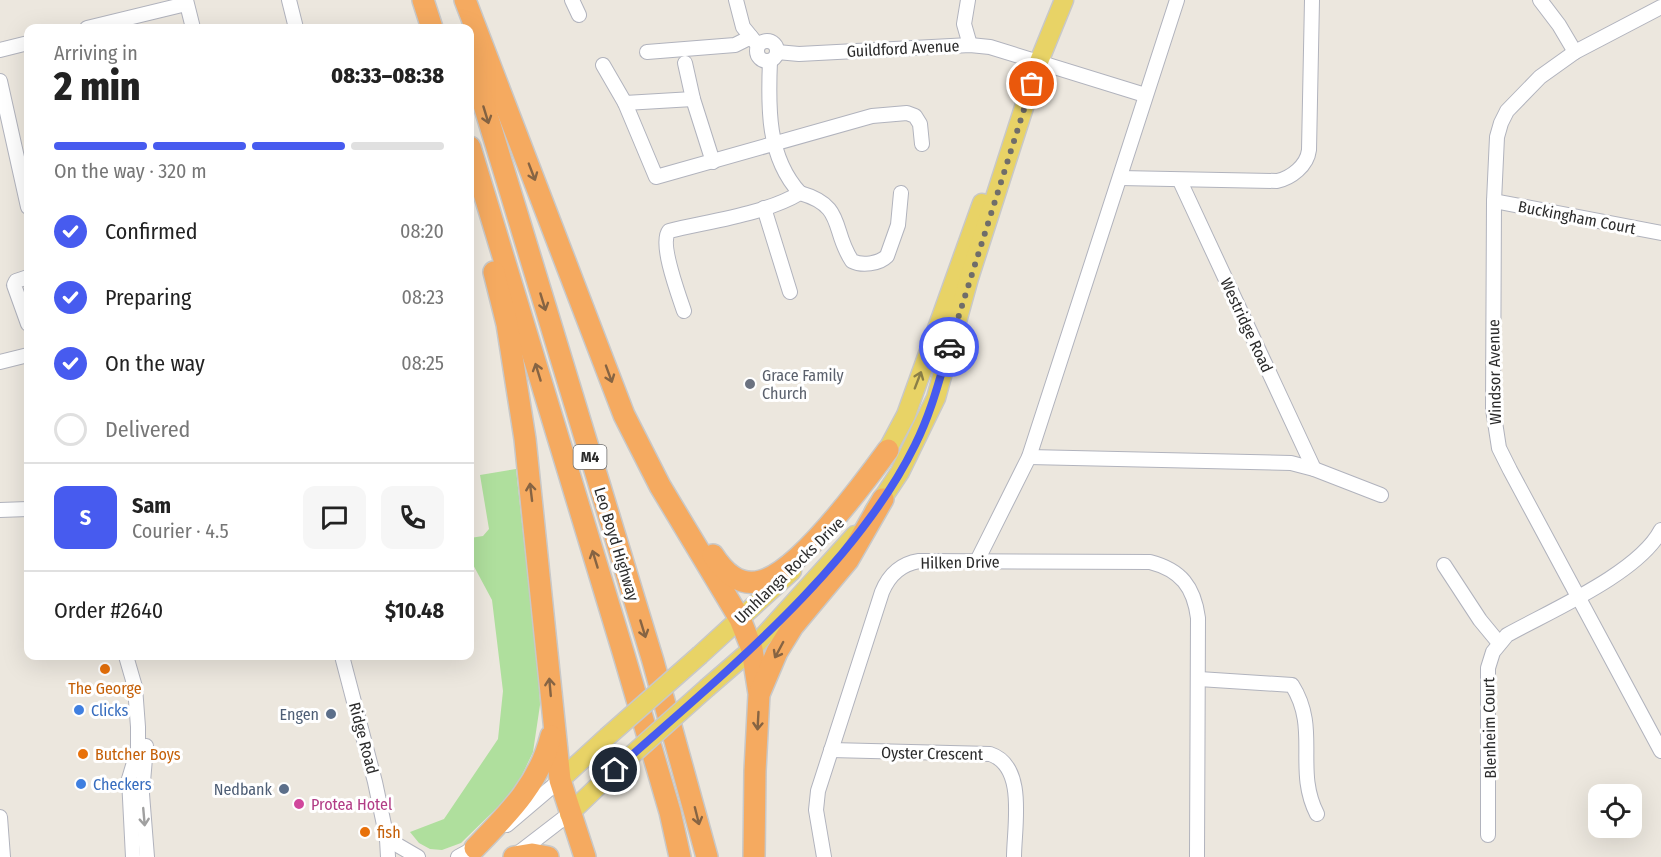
<!DOCTYPE html>
<meta charset="utf-8">
<style>
:root{--surface:#fff;--page:#f6f6f6;--text:#222;--muted:#767676;--line:#e0e0e0;--accent:#475bef}
body{margin:0;font-family:"Fira Sans Condensed",sans-serif;background:var(--page);color:var(--text);height:100vh;display:flex;flex-direction:column;font-size:22px;white-space:nowrap}
*{box-sizing:border-box;margin:0}
p{font-size:20px;color:var(--muted)}
.icon{flex:none;width:33px;height:33px;fill:none;stroke:currentColor;stroke-width:2;stroke-linecap:round;stroke-linejoin:round}
.map{position:relative;flex:1;overflow:hidden}
.details{position:absolute;left:24px;top:24px;width:450px;height:636px;display:flex;flex-direction:column;background:var(--surface);border-radius:12px;box-shadow:0 6px 24px #0002}
.details>*{flex:none}
.controls{position:absolute;left:1588px;top:784px;display:grid;gap:12px}
.controls a{display:grid;place-items:center;width:54px;height:54px;border-radius:12px;background:var(--surface);box-shadow:0 6px 24px #0002;font-size:30px}
.pin{position:absolute;display:grid;place-items:center;width:51px;height:51px;color:#fff;margin:-26px;border:3px solid #fff;border-radius:50%;box-shadow:0 2px 6px #0007}
.courier{position:absolute;display:grid;place-items:center;width:60px;height:60px;margin:-30px;border:4px solid #475bef;border-radius:50%;background:#fff;color:#222;box-shadow:0 2px 8px #0007}
.head em{font-style:normal;font-weight:800}
.head div{display:flex;flex-direction:column-reverse}
.head{display:flex;align-items:center;justify-content:space-between;height:102px;padding:0 30px}
h1{font-size:39px;font-weight:800;line-height:45px}
.bar{display:grid;grid-template-columns:repeat(4,1fr);gap:9px 6px;align-content:center;height:72px;padding:0 30px}
.bar i{height:8px;border-radius:4px;background:var(--line)}
.bar .selected{background:var(--accent)}
.bar p{grid-column:span 4}
.line{display:flex;align-items:center;gap:15px;padding:0 30px;border-top:2px solid var(--line)}
.line div{flex:1}
.round{display:grid;place-items:center;flex:none;width:63px;height:63px;border-radius:12px;background:var(--page)}
ol{padding:0 30px;list-style:none}
li{display:flex;align-items:center;gap:18px;height:66px}
li p{margin-inline-start:auto}
li .icon{padding:6px;border-radius:50%;background:var(--accent);color:#fff;stroke-width:4}
li:last-child{color:var(--muted)}
li i{width:33px;height:33px;border:3px solid var(--line);border-radius:50%}
.map>svg:first-child{display:block}
.green{fill:#afdf9d}
.lines{fill:none;stroke-linecap:round;stroke-linejoin:round}
.minor-casing{stroke:#b1b3bd;stroke-width:16}
.major-casing{stroke:#c8c8c8;stroke-width:21}
.highway-casing{stroke:#c8c8c8;stroke-width:24}
.minor{stroke:#fff;stroke-width:14}
.major{stroke:#e8d366;stroke-width:18}
.highway{stroke:#f5aa60;stroke-width:21}
.major-bridge-casing{stroke:#c8c8c8;stroke-width:21;stroke-linecap:butt}
.major-bridge{stroke:#e8d366;stroke-width:18}
.oneway{stroke:#866443}
.oneway2{stroke:#8a7f48}
.oneway3{stroke:#a0a0a0}
.done{stroke:#6f6d6a;stroke-width:6;stroke-dasharray:0 10.8}
.route{stroke:#475bef;stroke-width:8}
.worship-dot{fill:#6b7280;stroke:#fff;stroke-width:2}
.food-dot{fill:#e8710a;stroke:#fff;stroke-width:2}
.shop-dot{fill:#3f7fe0;stroke:#fff;stroke-width:2}
.service-dot{fill:#5c6f8a;stroke:#fff;stroke-width:2}
.hotel-dot{fill:#d1479c;stroke:#fff;stroke-width:2}
.labels{text-anchor:middle;stroke-width:6;stroke-linejoin:round;paint-order:stroke}
.shield{fill:#fff;stroke:#6b6b6b;stroke-width:1.5}
.shield-label{font-size:15px;font-weight:bold;fill:#2b2b2b}
.street-label{font-size:16px;fill:#2b2b2b;stroke:#fff}
.worship-label{font-size:16px;fill:#5b616d;stroke:#fff;text-anchor:start}
.food-label{font-size:16px;fill:#c56008;stroke:#fff;text-anchor:start}
.shop-label{font-size:16px;fill:#366cbe;stroke:#fff;text-anchor:start}
.service-label{font-size:16px;fill:#4e5e75;stroke:#fff;text-anchor:end}
.hotel-label{font-size:16px;fill:#b23c85;stroke:#fff;text-anchor:start}
</style>
<div class="map">
<svg width="1661" height="857" viewBox="0 0 1661 857">
<rect width="100%" height="100%" fill="#ece7de"/>
<polygon class="green" points="516,469 539,679 540,705 533,752 515,790 461,843 442,850 430,849 419,843 410,832 444,819 498,739 503,691 492,600 470,559 470,538 483,536 489,529 480,475"/>
<g class="lines">
<defs>
<g id="minor">
<polyline points="186,0 193,28"/>
<polyline points="289,0 296,28"/>
<polyline points="572,0 579,15"/>
<polyline points="736,0 743,27 756,43"/>
<polyline points="968,0 964,24 970,45"/>
<polyline points="1540,0 1559,25 1575,52"/>
<polyline points="1661,7 1575,52 1540,77 1507,111 1501,123 1497,137 1494,201 1493,409 1499,448 1510,470 1661,751"/>
<polyline points="87,28 186,4"/>
<circle cx="767" cy="51" r="10"/>
<polyline points="0,50 28,43"/>
<polyline points="647,52 735,45 751,37"/>
<polyline points="777,52 799,54 970,45 990,47 1145,95"/>
<path d="M770 61C768 107 767 157 800 193"/>
<polyline points="685,63 693,99 713,162"/>
<polyline points="603,65 625,103 656,177 872,116 907,113 915,116 920,124 922,144"/>
<polyline points="0,81 28,207"/>
<polyline points="625,103 693,99"/>
<path d="M1120 178 1277 181C1291 178 1307 166 1309 150L1312 0"/>
<polyline points="1180,181 1314,469"/>
<polyline points="1494,201 1661,233"/>
<polyline points="764,208 790,292"/>
<polyline points="28,277 16,281 14,285 28,324"/>
<path d="M684 311C679 296 659 243 669 231 710 221 765 214 800 193 846 206 831 230 852 261 862 266 879 264 887 256L898 225 901 193"/>
<polyline points="0,362 28,355"/>
<polyline points="1029,457 1291,463 1314,469 1381,495"/>
<polyline points="0,510 28,509"/>
<polyline points="977,561 1029,457 1177,0"/>
<polyline points="1444,565 1480,620 1499,643"/>
<polyline points="126,656 135,687 138,727 138,749 129,779 133,857"/>
<polyline points="342,656 375,782 387,839 388,857"/>
<path d="M1199 679 1292 685C1320 729 1294 769 1317 814"/>
<polyline points="146,746 142,794 147,857"/>
<path d="M831 750 990 754C1027 766 1014 827 1014 857"/>
<polyline points="0,817 3,857"/>
<polyline points="507,825 560,780"/>
<path d="M1488 835V668L1493 652 1507 635C1550 611 1639 573 1661 530"/>
<polyline points="387,839 418,857"/>
<polyline points="517,854 569,814"/>
<polyline points="458,857 480,845"/>
<path d="M824 857 816 810 818 791 882 592C889 575 900 564 919 561L1150 562C1181 570 1194 587 1198 618L1197 857"/>
</g>
<g id="major">
<polyline points="881,462 906,415 982,203"/>
<polyline points="874,511 900,472 936,398 969,278 1038,64 1064,0"/>
<polyline points="700,655 792,571"/>
<polyline points="708,687 752,649 855,535"/>
<polyline points="560,780 607,737"/>
<polyline points="569,814 615,770"/>
</g>
<g id="highway">
<polyline points="423,0 432,28"/>
<polyline points="465,0 624,415 660,486 740,619 752,649 759,694 755,771 754,857"/>
<polyline points="470,59 653,661 707,857"/>
<polyline points="470,147 624,655 670,812 680,857"/>
<polyline points="494,272 507,324 525,439 560,780 585,857"/>
<path d="M713 555C724 572 739 587 761 581 799 571 864 483 888 450"/>
<polyline points="760,692 777,652 793,626 848,560 883,499"/>
<path d="M475 848C508 814 539 784 551 736"/>
<polyline points="514,857 532,854 548,857"/>
</g>
</defs>
<use href="#minor" class="minor-casing"/>
<use href="#major" class="major-casing"/>
<use href="#highway" class="highway-casing"/>
<use href="#minor" class="minor"/>
<use href="#major" class="major"/>
<use href="#highway" class="highway"/>
<defs>
<g id="major-bridge">
<polyline points="607,737 700,655"/>
<polyline points="615,770 708,687"/>
</g>
</defs>
<use href="#major-bridge" class="major-bridge-casing"/>
<use href="#major-bridge" class="major-bridge"/>
</g>
<defs><path id="oneway-shaft" d="M-6 0H5M1.5-3L5.5 0L1.5 3" fill="none" stroke-width="1.6" stroke-linecap="round" stroke-linejoin="round" transform="scale(1.5)"/></defs>
<g class="oneway">
<use href="#oneway-shaft" transform="translate(486 115) rotate(73)"/>
<use href="#oneway-shaft" transform="translate(532 172) rotate(69)"/>
<use href="#oneway-shaft" transform="translate(543 302) rotate(73)"/>
<use href="#oneway-shaft" transform="translate(538 372) rotate(-107)"/>
<use href="#oneway-shaft" transform="translate(609 374) rotate(70)"/>
<use href="#oneway-shaft" transform="translate(531 492) rotate(-97)"/>
<use href="#oneway-shaft" transform="translate(595 559) rotate(-107)"/>
<use href="#oneway-shaft" transform="translate(643 629) rotate(73)"/>
<use href="#oneway-shaft" transform="translate(779 650) rotate(118)"/>
<use href="#oneway-shaft" transform="translate(550 687) rotate(-95)"/>
<use href="#oneway-shaft" transform="translate(758 721) rotate(93)"/>
<use href="#oneway-shaft" transform="translate(697 816) rotate(76)"/>
</g>
<use class="oneway2" href="#oneway-shaft" transform="translate(918 380) rotate(-69)"/>
<use class="oneway3" href="#oneway-shaft" transform="translate(144 817) rotate(85)"/>
<g class="lines">
<polyline class="done" points="949,347 1032,84"/>
<path class="route" d="M615 770C718 678 853 571 915 445 931 413 939 381 949 347"/>
</g>
<circle class="worship-dot" cx="750" cy="384" r="6"/>
<g class="food-dot">
<circle cx="105" cy="669" r="6"/>
<circle cx="83" cy="754" r="6"/>
<circle cx="365" cy="832" r="6"/>
</g>
<g class="shop-dot">
<circle cx="79" cy="710" r="6"/>
<circle cx="81" cy="784" r="6"/>
</g>
<g class="service-dot">
<circle cx="331" cy="714" r="6"/>
<circle cx="284" cy="789" r="6"/>
</g>
<circle class="hotel-dot" cx="299" cy="804" r="6"/>
<g class="labels">
<rect class="shield" x="573.5" y="445" width="33" height="24" rx="4.5"/>
<g class="shield-label">
<text x="590" y="462">M4</text>
</g>
<g class="street-label">
<text transform="translate(903 48) rotate(-3)" y="6">Guildford Avenue</text>
<text transform="translate(1577 217) rotate(11)" y="6">Buckingham Court</text>
<text transform="translate(1247 325) rotate(65)" y="6">Westridge Road</text>
<text transform="translate(1494 372) rotate(-91)" y="6">Windsor Avenue</text>
<text transform="translate(617 544) rotate(73)" y="6">Leo Boyd Highway</text>
<text transform="translate(960 562) rotate(-1)" y="6">Hilken Drive</text>
<text transform="translate(789 570) rotate(-44)" y="6">Umhlanga Rocks Drive</text>
<text transform="translate(1489 728) rotate(-91)" y="6">Blenheim Court</text>
<text transform="translate(364 738) rotate(75)" y="6">Ridge Road</text>
<text transform="translate(932 753) rotate(1)" y="6">Oyster Crescent</text>
</g>
<g class="worship-label">
<text x="762" y="381">Grace Family<tspan x="762" dy="18">Church</tspan></text>
</g>
<g class="food-label">
<text x="105" y="694" text-anchor="middle">The George</text>
<text x="95" y="760">Butcher Boys</text>
<text x="377" y="838">fish</text>
</g>
<g class="shop-label">
<text x="91" y="716">Clicks</text>
<text x="93" y="790">Checkers</text>
</g>
<g class="service-label">
<text x="319" y="720">Engen</text>
<text x="272" y="795">Nedbank</text>
</g>
<g class="hotel-label">
<text x="311" y="810">Protea Hotel</text>
</g>
</g>
</svg>
<div class="controls">
<a><svg class="icon" aria-label="locate" viewBox="0 0 24 24"><circle cx="12" cy="12" r="6"/><path d="M12 2v4M12 18v4M2 12h4M18 12h4"/></svg></a>
</div>
<div class="pin" style="left:1032px;top:84px;background:#ea580c"><svg class="icon" aria-label="bag" viewBox="0 0 24 24"><path d="M5 8h14l-1 12H6zM9 8a3 3 0 0 1 6 0"/></svg></div>
<div class="pin" style="left:615px;top:770px;background:#1f2937"><svg class="icon" aria-label="home" viewBox="0 0 24 24"><path d="M3 11l9-7 9 7M6 9v11h12V9"/></svg></div>
<div class="courier" style="left:949px;top:347px"><svg class="icon" aria-label="car" viewBox="0 0 24 24"><path d="M5 17H2v-5l4-1 3-4h7l3 4 3 1v5h-3M9 17h6M6 11h13"/><circle cx="7" cy="17" r="2"/><circle cx="17" cy="17" r="2"/></svg></div>
<section class="details">
<div class="head"><div><h1>2 min</h1><p>Arriving in</p></div><em>08:33–08:38</em></div>
<div class="bar"><i class="selected"></i><i class="selected"></i><i class="selected"></i><i></i><p>On the way · 320 m</p></div>
<ol>
<li><svg class="icon" aria-label="check" viewBox="0 0 24 24"><path d="M5 12l5 5 9-10"/></svg>Confirmed<p>08:20</p></li>
<li><svg class="icon" aria-label="check" viewBox="0 0 24 24"><path d="M5 12l5 5 9-10"/></svg>Preparing<p>08:23</p></li>
<li><svg class="icon" aria-label="check" viewBox="0 0 24 24"><path d="M5 12l5 5 9-10"/></svg>On the way<p>08:25</p></li>
<li><i></i>Delivered</li>
</ol>
<div class="line" style="height:108px"><b class="round" style="background:var(--accent);color:#fff">S</b><div><b>Sam</b><p>Courier · 4.5</p></div><a class="round"><svg class="icon" aria-label="chat" viewBox="0 0 24 24"><path d="M4 5h16v11H9l-5 4z"/></svg></a><a class="round"><svg class="icon" aria-label="phone" viewBox="0 0 24 24"><path d="M5 4h4l2 5-3 2q2 4 5 5l2-3 5 2v4C11 20 4 13 5 4z"/></svg></a></div>
<div class="line" style="height:78px"><div>Order #2640</div><b>$10.48</b></div>
</section>
</div>
